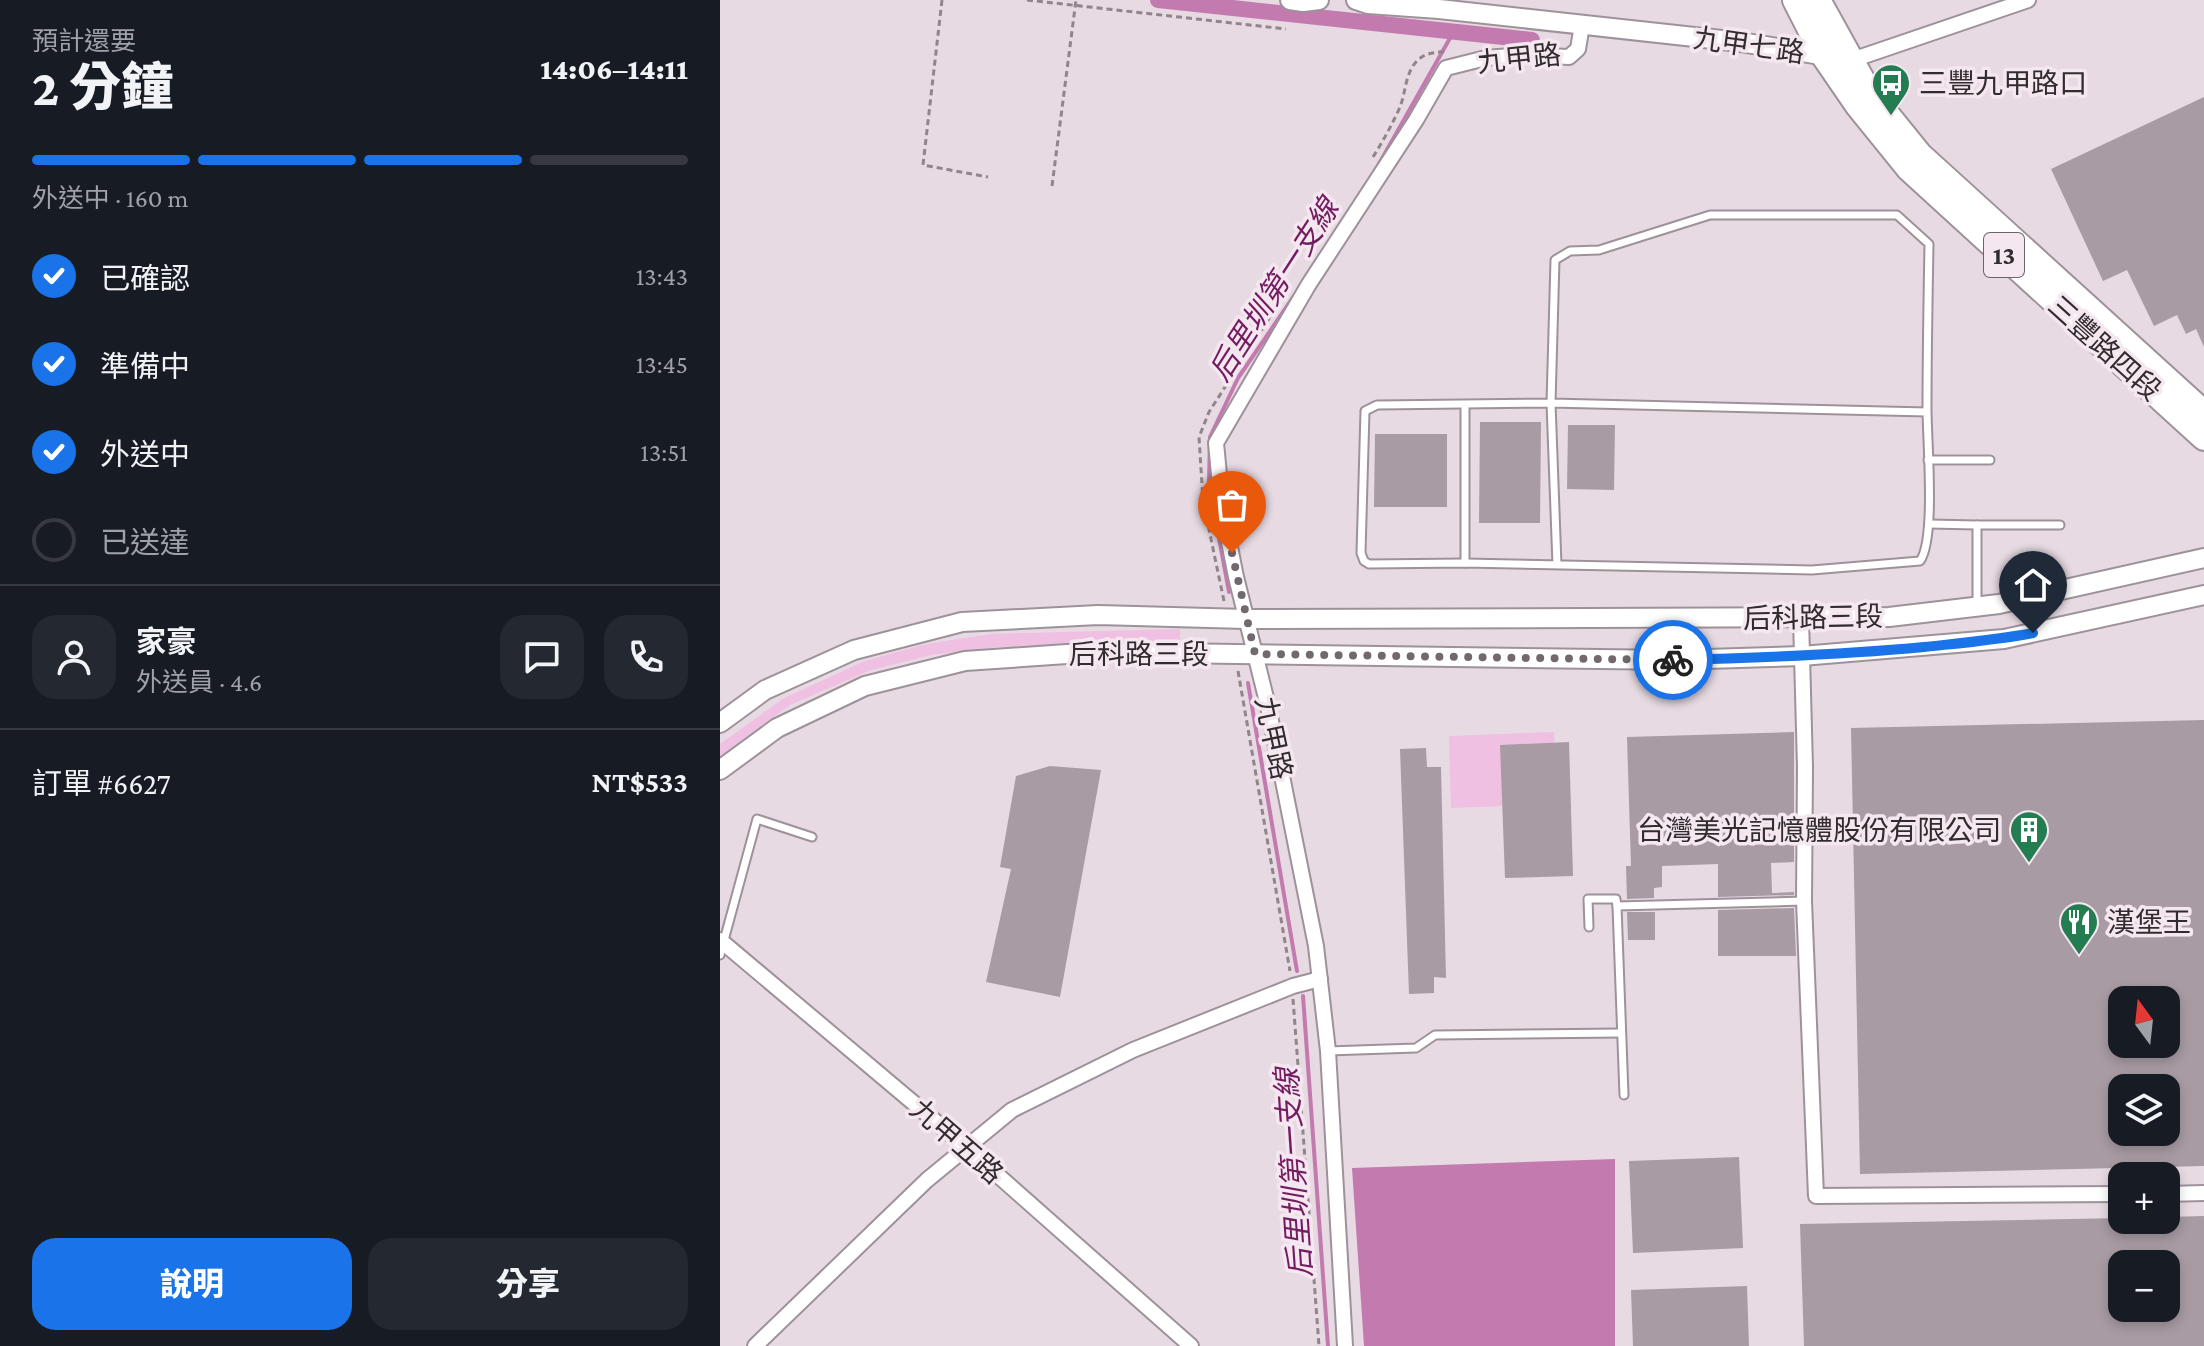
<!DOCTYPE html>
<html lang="zh-TW">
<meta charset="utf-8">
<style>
:root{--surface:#171b24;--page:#242831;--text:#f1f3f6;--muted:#9ea1a6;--line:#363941;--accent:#1a73e8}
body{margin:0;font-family:"Crimson Pro","Noto Sans TC",serif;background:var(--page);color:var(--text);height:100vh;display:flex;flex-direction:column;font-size:30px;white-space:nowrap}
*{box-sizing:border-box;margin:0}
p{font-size:26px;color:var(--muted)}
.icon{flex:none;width:44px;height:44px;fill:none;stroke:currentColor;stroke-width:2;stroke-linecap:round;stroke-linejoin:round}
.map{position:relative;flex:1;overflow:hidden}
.side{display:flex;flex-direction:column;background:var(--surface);width:720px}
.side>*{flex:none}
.needle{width:52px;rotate:345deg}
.controls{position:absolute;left:1388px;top:986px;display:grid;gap:16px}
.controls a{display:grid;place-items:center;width:72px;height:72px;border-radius:16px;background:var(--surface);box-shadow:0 4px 12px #0003;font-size:40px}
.pin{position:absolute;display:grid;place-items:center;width:68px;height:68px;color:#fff;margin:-82px -34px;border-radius:50% 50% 50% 0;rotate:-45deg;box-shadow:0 0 8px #0007}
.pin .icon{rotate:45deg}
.courier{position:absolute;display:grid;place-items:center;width:80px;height:80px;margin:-40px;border:6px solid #1a73e8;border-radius:50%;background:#fff;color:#222;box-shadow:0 2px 10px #0007}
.summary em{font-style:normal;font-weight:800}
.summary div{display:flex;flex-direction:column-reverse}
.summary{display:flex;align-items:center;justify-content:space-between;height:136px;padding:0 32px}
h1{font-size:52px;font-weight:800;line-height:60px}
.bar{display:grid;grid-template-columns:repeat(4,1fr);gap:12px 8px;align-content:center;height:96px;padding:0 32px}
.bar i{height:10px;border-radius:6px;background:var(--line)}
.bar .on{background:var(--accent)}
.bar p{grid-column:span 4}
.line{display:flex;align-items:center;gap:20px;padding:0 32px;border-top:2px solid var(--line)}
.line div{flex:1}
.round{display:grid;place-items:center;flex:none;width:84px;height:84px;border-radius:24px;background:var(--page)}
ol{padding:0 32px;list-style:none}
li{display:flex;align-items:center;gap:24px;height:88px}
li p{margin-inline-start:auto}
li .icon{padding:8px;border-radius:50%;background:var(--accent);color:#fff;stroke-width:4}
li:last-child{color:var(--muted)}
li i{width:44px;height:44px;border:4px solid var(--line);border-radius:50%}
.primary-button{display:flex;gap:16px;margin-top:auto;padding:16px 32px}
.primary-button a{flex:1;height:92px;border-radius:24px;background:var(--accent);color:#fff;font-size:32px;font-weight:800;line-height:92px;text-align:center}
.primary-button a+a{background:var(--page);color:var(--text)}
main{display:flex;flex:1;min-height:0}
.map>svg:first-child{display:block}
.green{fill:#f0c0e2}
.water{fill:#c37aaf}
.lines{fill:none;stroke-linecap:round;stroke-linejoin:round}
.stream{stroke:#c37aaf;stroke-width:4}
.canal{stroke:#c37aaf;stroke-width:16}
.building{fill:#a89ba4;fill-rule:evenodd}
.service-casing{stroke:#9e929a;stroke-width:11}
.minor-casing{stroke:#9e929a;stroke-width:18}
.tertiary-casing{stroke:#9e929a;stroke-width:22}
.primary-casing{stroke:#9e929a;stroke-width:28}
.path{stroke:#8f858b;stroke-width:3;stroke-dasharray:6 4;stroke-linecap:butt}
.service{stroke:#fff;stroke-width:7}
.minor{stroke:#fff;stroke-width:14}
.tertiary{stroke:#fff;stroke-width:18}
.primary{stroke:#fff;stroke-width:24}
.done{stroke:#71696e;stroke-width:8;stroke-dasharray:0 14.4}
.route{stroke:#1a73e8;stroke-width:10}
.labels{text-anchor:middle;stroke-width:7;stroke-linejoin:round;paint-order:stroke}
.shield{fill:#f5e7f0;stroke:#6c6469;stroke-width:2}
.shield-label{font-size:26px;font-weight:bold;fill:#312c2f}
.street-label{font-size:28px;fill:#312c2f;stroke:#f5e7f0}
.poi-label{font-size:28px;fill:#312c2f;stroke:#f5e7f0;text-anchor:start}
.water-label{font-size:30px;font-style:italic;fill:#731c61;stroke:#f5e7f0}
</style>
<main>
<section class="side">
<div class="summary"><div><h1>2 分鐘</h1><p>預計還要</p></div><em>14:06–14:11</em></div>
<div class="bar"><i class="on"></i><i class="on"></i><i class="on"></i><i></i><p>外送中 · 160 m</p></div>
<ol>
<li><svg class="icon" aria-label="check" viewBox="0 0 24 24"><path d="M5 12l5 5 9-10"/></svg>已確認<p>13:43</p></li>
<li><svg class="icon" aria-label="check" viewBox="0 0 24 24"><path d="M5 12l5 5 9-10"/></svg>準備中<p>13:45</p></li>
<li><svg class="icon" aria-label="check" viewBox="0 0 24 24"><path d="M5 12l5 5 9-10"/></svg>外送中<p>13:51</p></li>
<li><i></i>已送達</li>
</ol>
<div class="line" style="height:144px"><a class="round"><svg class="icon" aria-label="person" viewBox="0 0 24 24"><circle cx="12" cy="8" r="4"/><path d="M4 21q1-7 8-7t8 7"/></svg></a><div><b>家豪</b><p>外送員 · 4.6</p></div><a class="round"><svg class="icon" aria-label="chat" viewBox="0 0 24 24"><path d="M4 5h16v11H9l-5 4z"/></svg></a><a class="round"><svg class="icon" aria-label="phone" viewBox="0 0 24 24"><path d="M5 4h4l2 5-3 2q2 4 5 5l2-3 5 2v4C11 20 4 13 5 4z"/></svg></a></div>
<div class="line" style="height:104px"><div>訂單 #6627</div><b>NT$533</b></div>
<div class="primary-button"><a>說明</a><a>分享</a></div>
</section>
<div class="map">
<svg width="1484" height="1346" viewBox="0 0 1484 1346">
<rect width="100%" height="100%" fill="#e7dae3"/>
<g class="green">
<polygon points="460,629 460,644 278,647 211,655 151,670 70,705 0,756 0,744 64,698 145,661 206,644 271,634"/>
<polygon points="834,732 837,804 731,808 729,736"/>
</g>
<polygon class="water" points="895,1159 895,1346 644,1346 632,1168"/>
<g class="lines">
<g class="stream">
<polyline points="655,171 734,31"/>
<polyline points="509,592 489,484 490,437 518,378 574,296"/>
<polyline points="528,683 577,971"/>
<polyline points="583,996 608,1346"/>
</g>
<polyline class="canal" points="438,0 812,40"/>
</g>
<g class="building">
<polygon points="1484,97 1484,347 1476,329 1466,334 1457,315 1434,326 1407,270 1383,281 1331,169"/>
<polygon points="760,422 821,422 820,523 759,523"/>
<polygon points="848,425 895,425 894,490 847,489"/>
<polygon points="655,434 727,434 727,507 654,507"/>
<path d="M1484 720V1166L1140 1174 1131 728ZM1402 1000H1446V1044H1402ZM1402 1088H1446V1132H1402Z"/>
<polygon points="1074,732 1074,862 1051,863 1052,893 1074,892 1074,895 998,897 998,864 942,866 942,887 934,888 934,898 907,899 906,866 911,866 907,737"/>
<polygon points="849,742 853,876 785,878 780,745"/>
<polygon points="706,748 707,767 721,767 726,978 714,977 714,993 689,994 680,749"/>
<polygon points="330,766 381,770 340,997 266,982 291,869 280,867 296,776"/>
<polygon points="1074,908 1076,956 998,956 998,910"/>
<polygon points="907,912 935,912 935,940 908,940"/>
<polygon points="1019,1157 1023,1248 913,1253 909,1161"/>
<path d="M1484 1216V1346H1084L1080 1224 1402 1218V1220H1446V1217ZM1402 1264H1446V1308H1402Z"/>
<polygon points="1027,1286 1029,1346 913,1346 911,1290"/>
</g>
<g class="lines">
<defs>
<g id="service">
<polyline points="745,405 745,563"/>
<polyline points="1208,460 1270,460"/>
<polyline points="1209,524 1257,525"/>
<path d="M837 565 831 403 835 260 850 251 879 250 990 215H1177L1209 244C1208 299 1207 354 1207 409 1207 441 1216 539 1200 561L1092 570 745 563 649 564 644 561 641 553 645 411 657 405 831 403 1207 412"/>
<polyline points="1257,604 1257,525 1340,525"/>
<polyline points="869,927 868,899 896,899 897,906"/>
<polyline points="0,955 37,819 92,837"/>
<polyline points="608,1051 696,1048 715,1035 901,1033"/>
<polyline points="904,1095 897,906 1084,901"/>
</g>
<g id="minor">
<polyline points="1132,60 1308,0"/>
<polyline points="1081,618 1085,767 1084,901 1096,1196 1402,1194"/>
<polyline points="0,940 247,1148 471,1346"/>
<polyline points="1446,1194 1484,1193"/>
<polyline points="35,1346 207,1180 292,1110 413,1050 573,986 600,979"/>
<polyline points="625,1346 608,1051 596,946 548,706 516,577 502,506 496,443 589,284 696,120 726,68 766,58 803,55 849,57 858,49 862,25"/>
</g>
<g id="tertiary">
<polyline points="570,0 583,2 599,0"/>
<polyline points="636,0 648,4 719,9 1020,42 1113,57"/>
<polyline points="0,723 45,690 134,650 242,622 378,615 526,619 1169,617 1279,604 1484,558"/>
<polyline points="0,770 57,728 145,686 245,661 376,652 954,660 1082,656 1284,639 1484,595"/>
</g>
<g id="primary">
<polyline points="1075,0 1103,55 1138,106 1189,169 1484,438"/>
<polyline points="1098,0 1149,92 1200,155 1484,413"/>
</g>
</defs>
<use href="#service" class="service-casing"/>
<use href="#minor" class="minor-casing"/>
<use href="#tertiary" class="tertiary-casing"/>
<use href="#primary" class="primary-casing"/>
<g class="path">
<polyline points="222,0 203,165 268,177"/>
<polyline points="307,0 566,29"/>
<path d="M653 157C663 141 672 125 680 107 686 92 685 72 698 60 706 52 716 53 727 51"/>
<polyline points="332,186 356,0"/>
<polyline points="504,601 483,501 479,437 489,412 564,295"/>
<polyline points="518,671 570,971"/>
<polyline points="573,999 599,1346"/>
</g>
<use href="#service" class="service"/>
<use href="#minor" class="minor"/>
<use href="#tertiary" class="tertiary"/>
<use href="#primary" class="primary"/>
</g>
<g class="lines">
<polyline class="done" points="512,553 535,654 953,660"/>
<path class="route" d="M953 660C1037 658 1120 655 1204 647 1241 643 1277 640 1313 633"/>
</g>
<defs>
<symbol id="bus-pin" viewBox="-11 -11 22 30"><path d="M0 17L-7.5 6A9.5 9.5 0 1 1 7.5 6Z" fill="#247c51" stroke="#f5e7f0"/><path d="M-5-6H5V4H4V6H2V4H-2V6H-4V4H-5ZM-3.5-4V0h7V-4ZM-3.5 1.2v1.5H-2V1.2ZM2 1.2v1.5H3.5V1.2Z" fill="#fff"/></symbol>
<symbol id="building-pin" viewBox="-11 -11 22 30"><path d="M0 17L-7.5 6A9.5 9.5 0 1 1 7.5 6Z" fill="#247c51" stroke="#f5e7f0"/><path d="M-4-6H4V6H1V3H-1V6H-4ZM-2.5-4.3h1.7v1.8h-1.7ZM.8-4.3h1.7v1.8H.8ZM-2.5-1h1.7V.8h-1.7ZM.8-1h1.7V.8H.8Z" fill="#fff"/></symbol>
<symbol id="restaurant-pin" viewBox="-11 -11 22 30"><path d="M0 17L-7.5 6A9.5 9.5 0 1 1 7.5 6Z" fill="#247c51" stroke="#f5e7f0"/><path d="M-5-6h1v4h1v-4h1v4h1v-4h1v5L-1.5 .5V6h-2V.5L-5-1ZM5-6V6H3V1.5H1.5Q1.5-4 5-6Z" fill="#fff"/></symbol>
</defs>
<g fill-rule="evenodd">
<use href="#bus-pin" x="1149" y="61" width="44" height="60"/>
<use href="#building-pin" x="1287" y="808" width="44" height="60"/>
<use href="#restaurant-pin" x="1337" y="900" width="44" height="60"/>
</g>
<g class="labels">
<rect class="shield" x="1264" y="233" width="40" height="44" rx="6"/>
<g class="shield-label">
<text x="1284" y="264">13</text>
</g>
<g class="street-label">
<text transform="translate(1029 45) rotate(8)" y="10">九甲七路</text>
<text transform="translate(799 58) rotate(-6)" y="10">九甲路</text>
<text transform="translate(1385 348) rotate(42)" y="10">三豐路四段</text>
<text transform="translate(1093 617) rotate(-1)" y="10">后科路三段</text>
<text x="419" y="664">后科路三段</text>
<text transform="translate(554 738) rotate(78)" y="10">九甲路</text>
<text transform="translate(237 1141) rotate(41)" y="10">九甲五路</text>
</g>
<g class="poi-label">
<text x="1199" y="93">三豐九甲路口</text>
<text x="1281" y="840" text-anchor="end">台灣美光記憶體股份有限公司</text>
<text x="1387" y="932">漢堡王</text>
</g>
<g class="water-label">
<text transform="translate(554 290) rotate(-57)" y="10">后里圳第一支線</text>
<text transform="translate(574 1173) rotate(-94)" y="10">后里圳第一支線</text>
</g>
</g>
</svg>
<div class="controls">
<a><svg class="needle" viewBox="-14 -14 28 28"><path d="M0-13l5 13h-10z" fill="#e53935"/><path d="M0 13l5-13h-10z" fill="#9ea1a6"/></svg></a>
<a><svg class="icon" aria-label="layers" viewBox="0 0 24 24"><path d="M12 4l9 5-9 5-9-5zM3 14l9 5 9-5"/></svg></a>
<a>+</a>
<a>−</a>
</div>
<div class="pin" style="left:512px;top:553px;background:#ea580c"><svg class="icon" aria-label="bag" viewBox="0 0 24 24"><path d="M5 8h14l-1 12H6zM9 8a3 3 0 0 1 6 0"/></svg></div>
<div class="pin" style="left:1313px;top:633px;background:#1f2937"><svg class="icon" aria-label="home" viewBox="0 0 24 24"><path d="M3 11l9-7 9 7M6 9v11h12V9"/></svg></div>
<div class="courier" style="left:953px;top:660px"><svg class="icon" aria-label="bike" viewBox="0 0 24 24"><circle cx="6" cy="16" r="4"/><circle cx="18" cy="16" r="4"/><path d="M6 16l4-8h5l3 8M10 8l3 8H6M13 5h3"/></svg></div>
</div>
</main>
